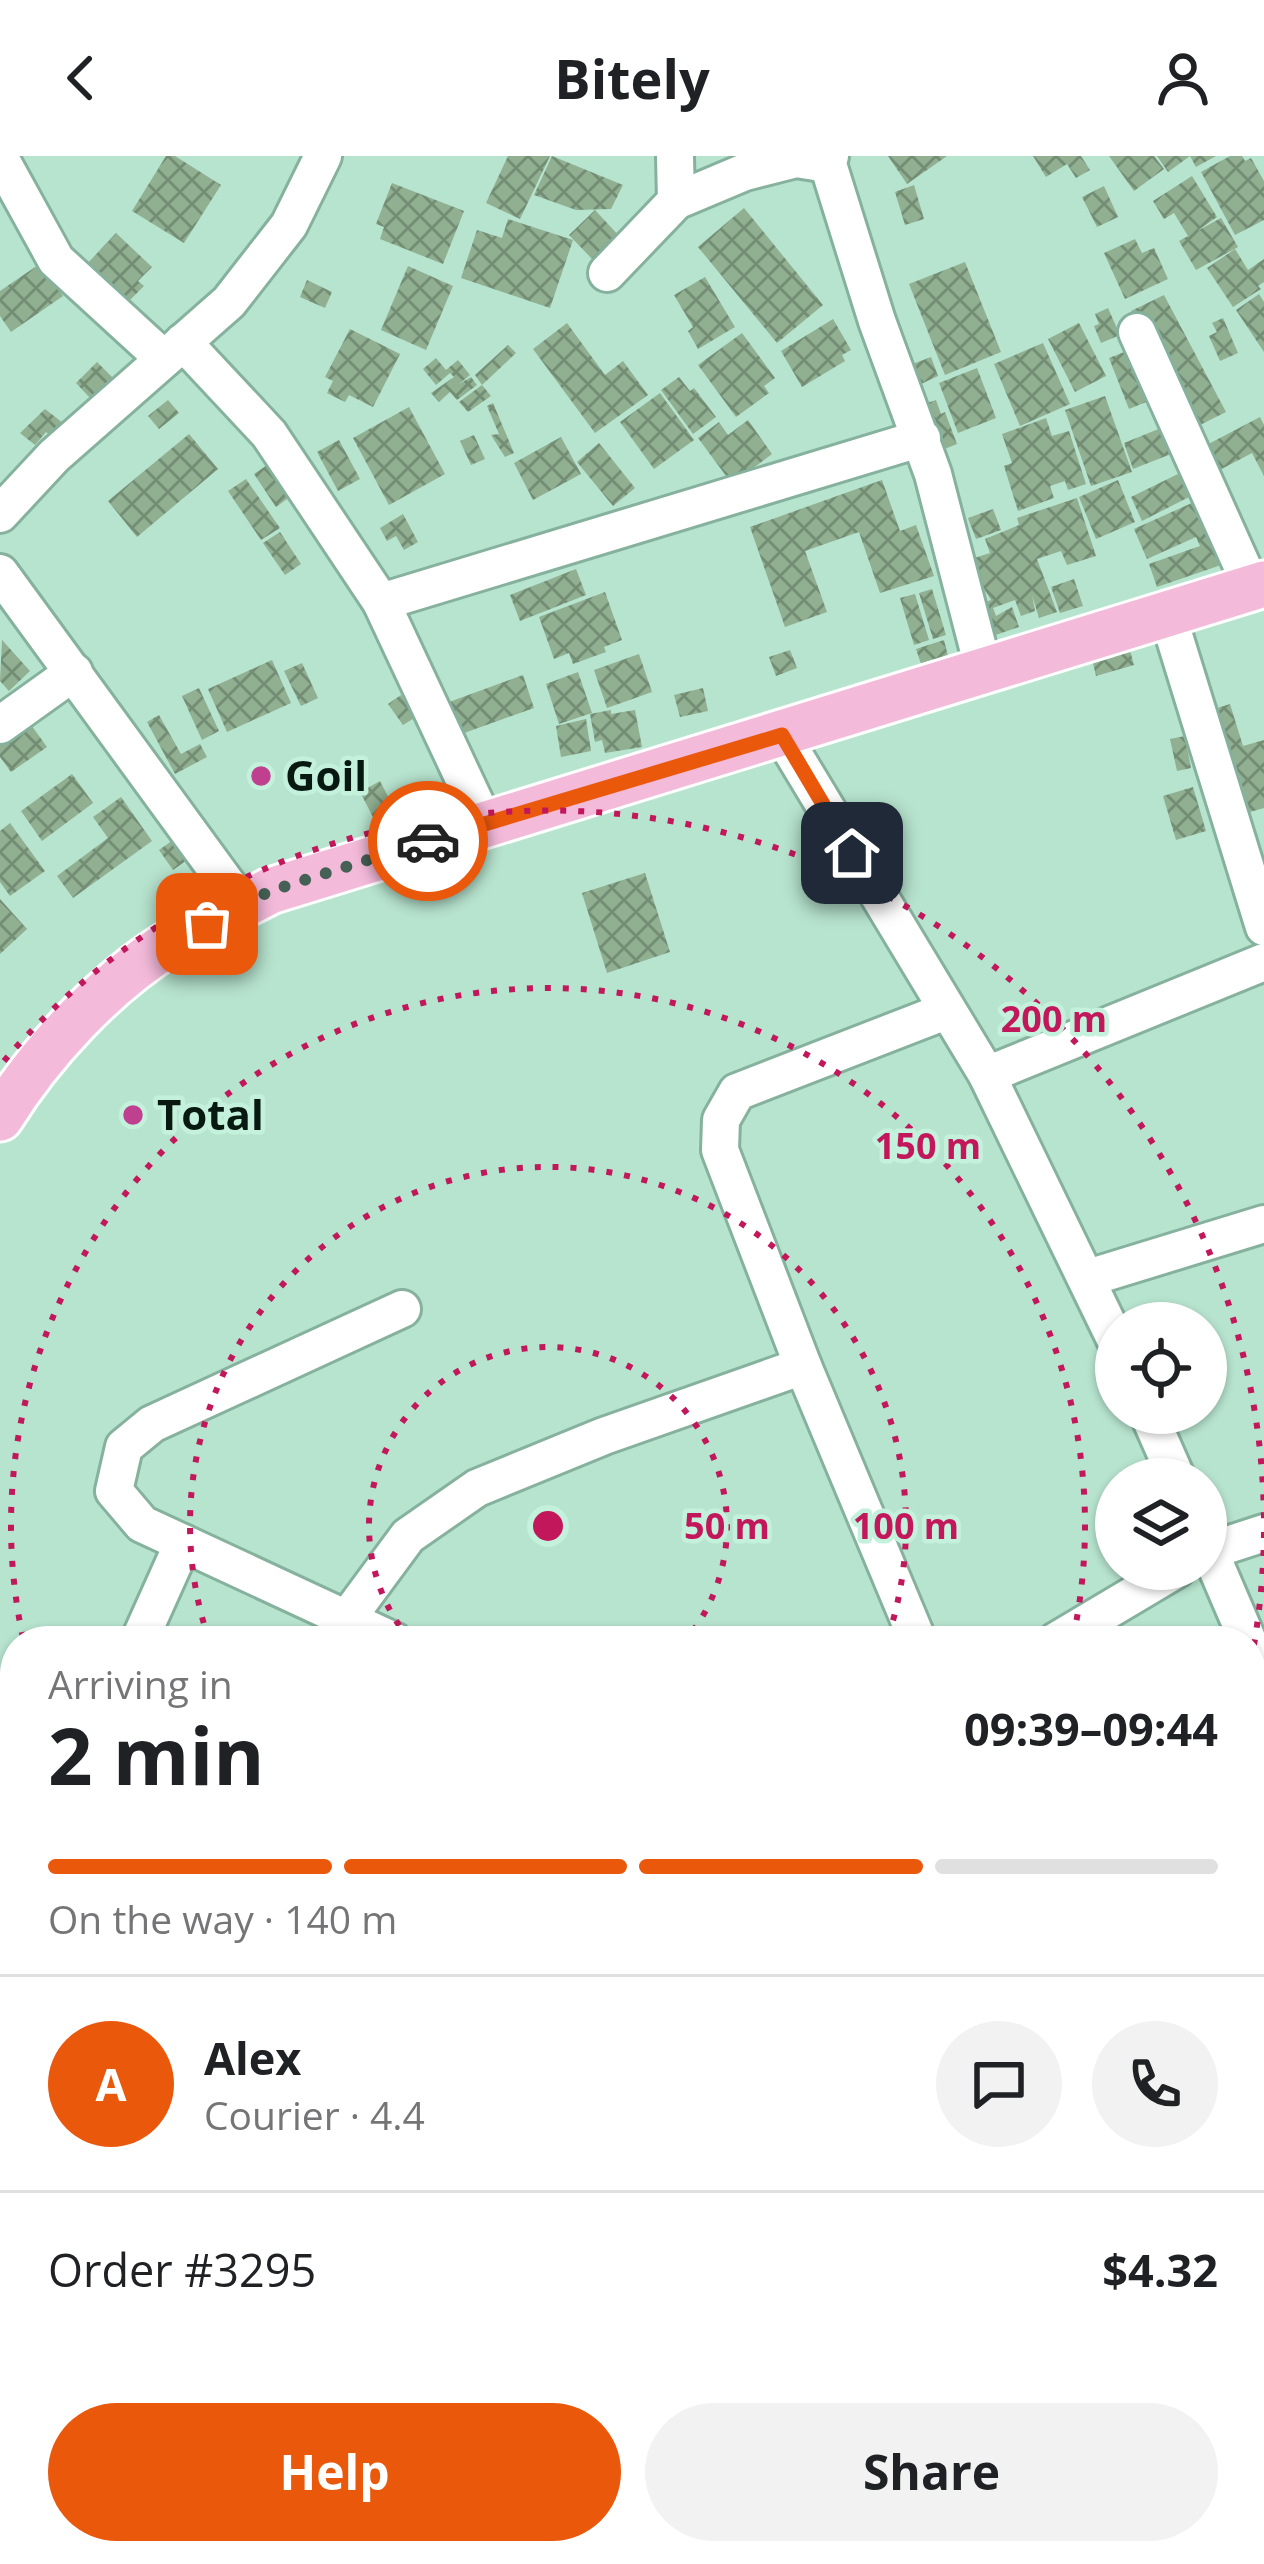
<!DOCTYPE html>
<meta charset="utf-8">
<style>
:root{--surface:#fff;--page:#f2f2f2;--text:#202124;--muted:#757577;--line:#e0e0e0;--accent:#ea580c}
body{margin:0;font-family:"Open Sans",sans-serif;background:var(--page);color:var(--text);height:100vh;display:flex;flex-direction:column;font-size:45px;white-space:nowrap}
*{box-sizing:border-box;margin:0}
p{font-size:39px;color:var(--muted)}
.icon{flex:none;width:66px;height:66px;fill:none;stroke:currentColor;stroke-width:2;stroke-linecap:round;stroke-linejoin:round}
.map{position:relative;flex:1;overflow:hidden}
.side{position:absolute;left:0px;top:1470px;width:1266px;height:939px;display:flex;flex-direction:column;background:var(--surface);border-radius:48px 48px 0 0;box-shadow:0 3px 9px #0004}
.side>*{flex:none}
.buttons{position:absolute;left:1095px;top:1146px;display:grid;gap:24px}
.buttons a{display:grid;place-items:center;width:132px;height:132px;border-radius:50%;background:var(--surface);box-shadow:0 3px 9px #0004;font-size:60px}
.pin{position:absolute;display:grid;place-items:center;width:102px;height:102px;color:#fff;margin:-51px;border-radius:24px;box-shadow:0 6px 18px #0006}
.courier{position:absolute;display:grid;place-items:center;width:120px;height:120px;margin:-60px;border:9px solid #ea580c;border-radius:50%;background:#fff;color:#222;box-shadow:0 3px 15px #0007}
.headline em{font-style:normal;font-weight:700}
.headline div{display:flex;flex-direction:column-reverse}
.headline{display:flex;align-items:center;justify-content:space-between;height:204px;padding:0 48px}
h1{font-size:78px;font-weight:700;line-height:90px}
.bar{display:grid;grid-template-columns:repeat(4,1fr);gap:18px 12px;align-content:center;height:144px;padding:0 48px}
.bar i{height:15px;border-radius:9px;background:var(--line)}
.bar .on{background:var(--accent)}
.bar p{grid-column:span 4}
.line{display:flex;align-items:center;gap:30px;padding:0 48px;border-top:3px solid var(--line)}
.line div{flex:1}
.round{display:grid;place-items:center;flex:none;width:126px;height:126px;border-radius:63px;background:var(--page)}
.button{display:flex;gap:24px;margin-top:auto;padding:24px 48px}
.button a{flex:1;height:138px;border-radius:72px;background:var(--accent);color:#fff;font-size:48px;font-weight:700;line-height:138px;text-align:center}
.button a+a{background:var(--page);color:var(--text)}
header{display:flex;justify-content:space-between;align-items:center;height:156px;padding:0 48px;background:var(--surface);font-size:54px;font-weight:700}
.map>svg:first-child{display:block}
.building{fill:url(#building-cross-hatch)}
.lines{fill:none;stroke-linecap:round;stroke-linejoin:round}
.minor-casing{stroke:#85b19d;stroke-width:42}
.major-casing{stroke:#fff;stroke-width:51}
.minor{stroke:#fff;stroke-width:36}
.major{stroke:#f4bada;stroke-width:45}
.done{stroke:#456054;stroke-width:12;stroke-dasharray:0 21.6}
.route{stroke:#ea580c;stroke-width:15}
.ring{fill:none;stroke:#c2185b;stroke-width:6;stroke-dasharray:6 12}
.poi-dot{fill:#be408f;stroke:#c4f1dc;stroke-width:4.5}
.labels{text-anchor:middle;stroke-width:9;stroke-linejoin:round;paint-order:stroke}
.poi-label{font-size:42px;font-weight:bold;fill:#081912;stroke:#c4f1dc;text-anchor:start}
.centre{fill:#c2185b;stroke:#c4f1dc;stroke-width:6}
.ring-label{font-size:36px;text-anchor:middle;font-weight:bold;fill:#c2185b;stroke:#c4f1dc;stroke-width:9;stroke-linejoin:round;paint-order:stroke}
</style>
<header><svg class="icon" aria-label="back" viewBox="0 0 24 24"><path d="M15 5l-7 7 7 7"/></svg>Bitely<svg class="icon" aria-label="person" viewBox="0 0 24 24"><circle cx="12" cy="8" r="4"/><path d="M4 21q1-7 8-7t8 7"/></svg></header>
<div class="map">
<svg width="1264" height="2408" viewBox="0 0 1264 2408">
<defs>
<pattern id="building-cross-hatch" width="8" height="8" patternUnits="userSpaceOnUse" patternTransform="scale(3)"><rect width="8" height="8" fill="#91af91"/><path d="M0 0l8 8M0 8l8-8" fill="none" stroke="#748e75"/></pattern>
</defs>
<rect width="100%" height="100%" fill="#b7e4cf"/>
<g class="building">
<polygon points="166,0 175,0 221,29 184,87 132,55"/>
<polygon points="508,0 550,0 520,63 486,47"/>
<polygon points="552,0 623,29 611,53 576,54 534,39"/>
<polygon points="888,0 947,0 907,28"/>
<polygon points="1033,0 1081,0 1090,14 1076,22 1067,8 1046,21"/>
<polygon points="1109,0 1154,0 1164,13 1134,35"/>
<polygon points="1157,0 1216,0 1196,11 1190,0 1168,16"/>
<polygon points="1230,0 1242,0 1245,5 1251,2 1264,25 1264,64 1235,79 1201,16"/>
<polygon points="1192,20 1217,61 1197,75 1221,62 1238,91 1196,114 1179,85 1188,80 1174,57 1164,63 1153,45"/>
<polygon points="392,27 464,55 443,108 380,83 384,71 376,68"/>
<polygon points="914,29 924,63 905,69 895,36"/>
<polygon points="1104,30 1118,61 1097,71 1082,41"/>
<polygon points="744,52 823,149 777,187 698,91"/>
<polygon points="595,54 620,81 594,105 569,79"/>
<polygon points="508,63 573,84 550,152 461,122 477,74 502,82"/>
<polygon points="116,77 152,111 138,125 144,130 127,147 86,109"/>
<polygon points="1135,83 1142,97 1154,92 1168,123 1125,143 1104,97"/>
<polygon points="1235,93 1248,114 1264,103 1264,126 1258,130 1261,133 1233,151 1207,112"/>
<polygon points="965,106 1001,196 945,219 909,128"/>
<polygon points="41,107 63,140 11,176 0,160 0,135"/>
<polygon points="408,110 453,130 426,194 381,174"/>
<polygon points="705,121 735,171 698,193 688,175 693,171 674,139"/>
<polygon points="307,124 332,136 325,152 300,141"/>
<polygon points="1259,138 1264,146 1264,196 1236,154"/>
<polygon points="1164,139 1226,256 1192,273 1131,155"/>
<polygon points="1108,152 1120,179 1101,187 1094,170 1099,168 1095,158"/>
<polygon points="1223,162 1238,197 1220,205 1209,180 1217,176 1212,167"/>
<polygon points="833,163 851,194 842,199 845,205 802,231 781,195"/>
<polygon points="567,167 605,219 623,205 648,239 595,277 533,193"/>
<polygon points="1079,167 1106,220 1075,236 1048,183"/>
<polygon points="350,173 400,198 373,251 349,239 345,246 327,237 333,225 325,221"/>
<polygon points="742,177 775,222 764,230 769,237 736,261 698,209"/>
<polygon points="1043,187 1070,248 1020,270 994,208"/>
<polygon points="508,189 516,197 482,229 475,219"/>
<polygon points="1132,193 1151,244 1129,253 1109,202"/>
<polygon points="931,201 938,220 919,229 910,209"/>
<polygon points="436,202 446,214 458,204 470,219 459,228 471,221 477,229 457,244 450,236 439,246 431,237 454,221 450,217 436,229 423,213"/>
<polygon points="97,206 113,222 91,243 76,227"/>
<polygon points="977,212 996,262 958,277 939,227"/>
<polygon points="679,221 690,235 694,232 716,261 693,278 661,234"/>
<polygon points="482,229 491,240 468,256 459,246"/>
<polygon points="660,237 694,284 654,313 620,266"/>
<polygon points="1105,240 1132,316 1091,330 1065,254"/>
<polygon points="168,244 179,257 159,273 148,260"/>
<polygon points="936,244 941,258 945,256 957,288 942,294 915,251"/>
<polygon points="493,247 514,297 505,301 491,279 499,278 487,250"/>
<polygon points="409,251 445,318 389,349 353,282"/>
<polygon points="45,253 63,267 52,281 46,276 35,289 20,277"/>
<polygon points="1260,261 1264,269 1264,320 1252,297 1212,318 1199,293"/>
<polygon points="1046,262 1052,280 1069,275 1086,328 1068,334 1065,325 1050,330 1054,342 1018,355 1004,310 1012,307 1002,278"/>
<polygon points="748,264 772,298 732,328 698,282 719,266 728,279"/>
<polygon points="1161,272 1171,298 1133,313 1124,287"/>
<polygon points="189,278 218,313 137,381 108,345"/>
<polygon points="474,279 485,303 471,309 460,285"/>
<polygon points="561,281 581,318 533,344 514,307"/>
<polygon points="339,284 360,323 338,335 317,296"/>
<polygon points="599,287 635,332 613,350 577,306"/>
<polygon points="273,305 295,337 276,351 254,318"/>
<polygon points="1182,316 1193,339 1142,365 1131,341"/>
<polygon points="246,323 280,372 261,384 228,335"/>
<polygon points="882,324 900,375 916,369 934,420 880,437 859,376 805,395 827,456 785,471 750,371"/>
<polygon points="1118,324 1135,366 1096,383 1079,341"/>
<polygon points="1205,341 1224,408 1157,431 1149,408 1200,390 1196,381 1147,403 1134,373"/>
<polygon points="1077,342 1096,400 1067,409 1061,395 1037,403 1057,456 1039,462 1032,439 1035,455 1021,460 1015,444 993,452 996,460 1012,451 1019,471 990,481 980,448 991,444 981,428 974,431 965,405 990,397 985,383 1019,369 1017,362"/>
<polygon points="993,353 1001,374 976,383 968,362"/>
<polygon points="403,358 418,386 404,394 396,380 387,385 380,372"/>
<polygon points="280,376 301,408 285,419 263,387"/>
<polygon points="576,413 586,439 520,465 510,439"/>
<polygon points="1074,423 1083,450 1060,457 1051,431"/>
<polygon points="932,433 946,479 933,483 919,437"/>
<polygon points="605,436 622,484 604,491 606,496 573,508 569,497 554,503 539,461"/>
<polygon points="915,438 929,484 914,489 900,442"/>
<polygon points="2,484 30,515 9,535 0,525"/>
<polygon points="944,484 948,500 921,508 916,493"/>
<polygon points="1129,491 1134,509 1096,520 1093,507 1114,501 1113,495"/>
<polygon points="790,494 797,512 776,520 769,501"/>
<polygon points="639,498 652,536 607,552 594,514"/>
<polygon points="272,504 291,547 227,576 208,533"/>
<polygon points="302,507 318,542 301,550 284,515"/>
<polygon points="578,516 592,557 559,568 546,528"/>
<polygon points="523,519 534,552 453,581 441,549"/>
<polygon points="199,532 219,575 202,584 182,540"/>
<polygon points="703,532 708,555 680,561 674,539"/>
<polygon points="401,539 416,561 403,569 388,548"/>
<polygon points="1230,548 1243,590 1264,584 1264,652 1250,656 1238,616 1227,619 1208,555"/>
<polygon points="611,554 611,558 635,554 642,591 605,597 602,584 595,586 590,558"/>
<polygon points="159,559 181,598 200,588 207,601 175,618 147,566"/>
<polygon points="586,563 591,595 561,601 556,570"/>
<polygon points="29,566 47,591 11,616 0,601 0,588"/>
<polygon points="1185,580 1191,612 1177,615 1170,583"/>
<polygon points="72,618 93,647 42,685 21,655"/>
<polygon points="380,625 394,652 374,663 360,636"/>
<polygon points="1193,631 1206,675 1176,684 1163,640"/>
<polygon points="121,641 152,685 73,742 57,720 108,682 93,661"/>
<polygon points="10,667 45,715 10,740 0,726 0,675"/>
<polygon points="176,682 190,702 173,714 159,694"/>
<polygon points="645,717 670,796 607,817 582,737"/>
<polygon points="0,743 27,773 0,798"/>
</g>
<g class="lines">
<defs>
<g id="minor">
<polyline points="675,0 676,45"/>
<polyline points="830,0 828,8 877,165 933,318 984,515"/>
<polyline points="0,2 56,104 164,203"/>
<polyline points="607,117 676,45 745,16 796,3 828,8"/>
<polyline points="1137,176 1252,432"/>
<polyline points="183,186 269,278 381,446 485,668"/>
<polyline points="0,358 54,300 229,146 289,69 323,0"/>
<polyline points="0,417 243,750"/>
<polyline points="381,446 922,282"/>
<polyline points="1168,460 1264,771"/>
<polyline points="0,569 74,516"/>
<polyline points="782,579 987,919 1116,1185"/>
<polyline points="987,919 1264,806"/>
<polyline points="1088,1122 1264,1068"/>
<polyline points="1148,1257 1177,1323"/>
<polyline points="1206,1387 1248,1485"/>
<polyline points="1206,1396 1264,1377"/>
<polyline points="346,1464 408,1380 477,1332 604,1280 803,1210"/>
<polyline points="139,1485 183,1387"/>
<polyline points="394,1485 142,1368 114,1335 124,1291 152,1268 402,1153"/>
<polyline points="918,1485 803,1210 720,994 721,964 737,936 946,855"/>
<polyline points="1056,1485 1177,1413"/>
<polyline points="1251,1492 1264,1522"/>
<polyline points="0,1614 15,1615"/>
<polyline points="1251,1710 1264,1705"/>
<polyline points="1251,2157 1264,2166"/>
<polyline points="0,2171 15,2159"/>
<polyline points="1251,2303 1264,2300"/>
<polyline points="0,2394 32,2408"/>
<polyline points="1029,2394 1036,2408"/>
<polyline points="82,2408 86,2394"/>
<polyline points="539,2408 546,2394"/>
</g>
<path id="major" d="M0 962C41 896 103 829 170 787 201 767 237 753 270 735L1264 428"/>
</defs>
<use href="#minor" class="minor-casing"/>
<use href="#major" class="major-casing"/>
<use href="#minor" class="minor"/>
<use href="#major" class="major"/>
</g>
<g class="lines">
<polyline class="done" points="207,768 270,735 428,685"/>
<polyline class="route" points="428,685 782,579 852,697"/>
</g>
<g class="ring">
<path d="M410 1484A179 179 0 1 1 686 1484"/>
<path d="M209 1484A358 358 0 1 1 887 1484"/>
<path d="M23 1482A537 537 0 1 1 1073 1482"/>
<path d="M1264 1376A716 716 0 0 1 1252 1500M4 905A716 716 0 0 1 1264 1364"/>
</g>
<g class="poi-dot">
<circle cx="261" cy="620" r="12"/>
<circle cx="133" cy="959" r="12"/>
</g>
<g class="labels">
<g class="poi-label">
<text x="285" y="635">Goil</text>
<text x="157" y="974">Total</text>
</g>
</g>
<circle cx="548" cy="1370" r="18" class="centre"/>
<g class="ring-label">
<text x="1054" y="876">200 m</text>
<text x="928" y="1003">150 m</text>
<text x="727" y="1383">50 m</text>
<text x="906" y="1383">100 m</text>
</g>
</svg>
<div class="buttons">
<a><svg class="icon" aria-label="locate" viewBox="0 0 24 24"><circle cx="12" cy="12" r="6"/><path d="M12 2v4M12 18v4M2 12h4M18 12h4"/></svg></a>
<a><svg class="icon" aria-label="layers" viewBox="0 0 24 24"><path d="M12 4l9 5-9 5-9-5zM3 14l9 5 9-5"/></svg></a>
</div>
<div class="pin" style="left:207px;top:768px;background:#ea580c"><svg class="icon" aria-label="bag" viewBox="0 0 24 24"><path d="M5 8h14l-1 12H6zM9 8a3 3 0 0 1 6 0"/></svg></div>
<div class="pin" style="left:852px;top:697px;background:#1f2937"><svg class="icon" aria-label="home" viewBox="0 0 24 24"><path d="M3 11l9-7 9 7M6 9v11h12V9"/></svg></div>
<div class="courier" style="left:428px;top:685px"><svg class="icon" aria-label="car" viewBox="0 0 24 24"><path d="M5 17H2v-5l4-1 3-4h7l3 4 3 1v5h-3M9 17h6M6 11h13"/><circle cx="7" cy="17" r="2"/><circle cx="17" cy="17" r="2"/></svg></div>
<section class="side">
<div class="headline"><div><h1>2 min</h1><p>Arriving in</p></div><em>09:39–09:44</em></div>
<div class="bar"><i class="on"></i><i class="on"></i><i class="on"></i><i></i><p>On the way · 140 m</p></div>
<div class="line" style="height:216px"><b class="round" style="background:var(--accent);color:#fff">A</b><div><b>Alex</b><p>Courier · 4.4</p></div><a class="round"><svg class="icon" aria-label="chat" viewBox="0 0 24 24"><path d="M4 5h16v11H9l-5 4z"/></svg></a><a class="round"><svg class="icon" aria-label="phone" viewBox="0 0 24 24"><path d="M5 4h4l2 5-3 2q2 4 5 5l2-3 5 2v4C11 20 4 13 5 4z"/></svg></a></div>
<div class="line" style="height:156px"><div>Order #3295</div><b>$4.32</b></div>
<div class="button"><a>Help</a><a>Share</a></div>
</section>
</div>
